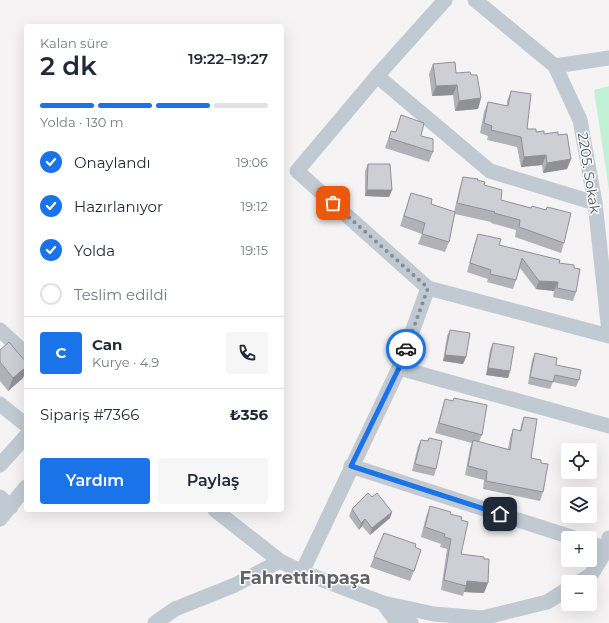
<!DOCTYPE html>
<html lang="tr">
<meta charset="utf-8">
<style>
:root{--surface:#fff;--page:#f6f6f7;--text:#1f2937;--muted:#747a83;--line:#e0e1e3;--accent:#1a73e8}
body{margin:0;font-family:Montserrat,sans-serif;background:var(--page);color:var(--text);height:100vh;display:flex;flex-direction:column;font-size:15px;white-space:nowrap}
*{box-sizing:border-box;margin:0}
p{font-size:13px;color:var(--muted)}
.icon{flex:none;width:22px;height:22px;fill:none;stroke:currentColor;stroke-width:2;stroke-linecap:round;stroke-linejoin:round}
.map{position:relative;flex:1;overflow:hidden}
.sheet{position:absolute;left:24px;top:24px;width:260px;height:488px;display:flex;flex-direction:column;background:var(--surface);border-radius:4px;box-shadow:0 4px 16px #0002}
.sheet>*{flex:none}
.buttons{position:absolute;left:561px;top:443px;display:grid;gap:8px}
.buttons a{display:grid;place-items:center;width:36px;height:36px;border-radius:4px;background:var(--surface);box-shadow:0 4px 16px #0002;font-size:20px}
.pin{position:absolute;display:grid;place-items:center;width:34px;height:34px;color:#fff;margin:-17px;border-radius:8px;box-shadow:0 2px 6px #0006}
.courier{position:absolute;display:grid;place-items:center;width:40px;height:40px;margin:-20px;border:3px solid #1a73e8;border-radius:50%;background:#fff;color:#222;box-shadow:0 1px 5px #0007}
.head em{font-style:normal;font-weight:600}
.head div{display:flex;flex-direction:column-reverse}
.head{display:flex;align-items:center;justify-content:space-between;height:68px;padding:0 16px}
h1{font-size:26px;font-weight:600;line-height:30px}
.bar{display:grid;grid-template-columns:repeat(4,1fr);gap:6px 4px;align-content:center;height:48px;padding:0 16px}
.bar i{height:5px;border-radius:3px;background:var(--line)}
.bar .on{background:var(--accent)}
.bar p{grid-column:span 4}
.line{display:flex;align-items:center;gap:10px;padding:0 16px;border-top:1px solid var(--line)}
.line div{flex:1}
.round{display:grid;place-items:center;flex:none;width:42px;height:42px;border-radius:4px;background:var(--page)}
ol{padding:0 16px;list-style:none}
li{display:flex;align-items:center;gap:12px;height:44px}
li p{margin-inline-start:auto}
li .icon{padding:4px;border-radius:50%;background:var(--accent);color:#fff;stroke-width:4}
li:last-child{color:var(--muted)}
li i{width:22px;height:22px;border:2px solid var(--line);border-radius:50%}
.cta{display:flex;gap:8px;margin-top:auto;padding:8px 16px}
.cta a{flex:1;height:46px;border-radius:4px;background:var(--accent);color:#fff;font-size:16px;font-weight:600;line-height:46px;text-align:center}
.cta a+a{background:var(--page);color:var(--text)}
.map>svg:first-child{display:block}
.green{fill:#c3f1d5}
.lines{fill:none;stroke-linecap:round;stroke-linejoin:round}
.street{stroke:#c1cad2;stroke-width:15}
.wall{fill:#b0b2b7}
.shaded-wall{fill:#909195}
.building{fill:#cdcfd5;stroke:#909195}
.done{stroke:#868d94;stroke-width:4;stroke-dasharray:0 7.2}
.route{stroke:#1a73e8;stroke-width:5}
.labels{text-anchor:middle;stroke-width:3;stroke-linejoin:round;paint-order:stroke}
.street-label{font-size:14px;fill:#4a5661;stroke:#fff}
.district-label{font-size:18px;font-weight:bold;fill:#5f6368;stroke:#fff}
</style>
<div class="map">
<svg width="609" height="623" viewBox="0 0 609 623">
<rect width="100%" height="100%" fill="#f5f3f3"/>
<polygon class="green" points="609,86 609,190 594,90"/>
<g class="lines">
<g class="street">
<polyline points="445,0 377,76 297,171 428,288 609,336"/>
<polyline points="475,0 555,66 580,120 595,203 609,332"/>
<polyline points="555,66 609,58"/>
<polyline points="377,76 490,171 595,203"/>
<polyline points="0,330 26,354"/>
<polyline points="399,368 609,426"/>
<polyline points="0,404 26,425"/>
<polyline points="0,465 26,436"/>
<polyline points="351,466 574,538"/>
<polyline points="0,497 11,507"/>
<polyline points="215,510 280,561 302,572 383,603 434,614 482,618 547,602 568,589"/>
<polyline points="0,519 26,487"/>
<polyline points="590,543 607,549"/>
<polyline points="302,572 399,368 428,288"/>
<polyline points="579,582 591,575 607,549 609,538"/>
<polyline points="383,603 394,618 411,623"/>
<polyline points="155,623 175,609 235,585 280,561"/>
</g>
</g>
<g class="wall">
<polygon points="433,64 456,73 471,75 481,98 478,109 455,111 453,95 432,96 429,74"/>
<polygon points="511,91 527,129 544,134 558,135 571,159 567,169 543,173 542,165 521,167 517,147 487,140 488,136 480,133 484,112 488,102 507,106 507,101"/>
<polygon points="401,115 421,136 433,152 429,162 385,148 391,131 396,131"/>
<polygon points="368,164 392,190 389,197 365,196 365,171"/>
<polygon points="463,177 477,180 484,185 501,200 564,243 561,253 515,237 516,230 491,223 491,222 455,214 449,242 445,252 418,244 422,234 400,226 411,193 431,204 454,212 460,187"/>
<polygon points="478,234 499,245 574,268 576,292 573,301 553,297 554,291 536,289 520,268 513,289 487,282 488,279 467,272 475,242"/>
<polygon points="450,330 466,357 463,364 443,361 447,336"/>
<polygon points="493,343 510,371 508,378 486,375 490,350"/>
<polygon points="0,350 23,378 8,391 0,381"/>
<polygon points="535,353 556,365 579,380 576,387 553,382 550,389 528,384 532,360"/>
<polygon points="445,399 482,435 479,442 508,449 510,438 513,429 520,431 521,425 524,417 531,458 541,463 543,492 540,501 483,489 484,480 465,475 470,448 472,443 435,433 442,409"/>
<polygon points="421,440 436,469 434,476 412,471 418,446"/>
<polygon points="372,497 392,512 390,518 370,535 362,526 359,530 349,516 352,509"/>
<polygon points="430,506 450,514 461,520 461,554 484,593 464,592 463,596 441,590 447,549 440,547 441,544 421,537 426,517"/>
<polygon points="415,547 414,571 410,581 370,567 374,557"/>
</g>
<g class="shaded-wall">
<polygon points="457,85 453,95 432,96 436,86"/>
<polygon points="481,98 478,109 455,111 459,101"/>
<polygon points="546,155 542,165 521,167 524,157"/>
<polygon points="571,159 567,169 543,173 547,163"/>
<polygon points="367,190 392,190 389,197 365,196"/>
<polygon points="539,281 558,282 554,291 536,289"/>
<polygon points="445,355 466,357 463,364 443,361"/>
<polygon points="26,367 26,371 23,378 8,391 13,378"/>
<polygon points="488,368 510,371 508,378 486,375"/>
<polygon points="392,512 390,518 370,535 372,528"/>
<polygon points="365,519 362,526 359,530 361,523"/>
<polygon points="467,581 488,583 484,593 464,592 466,586"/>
</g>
<g class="building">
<polygon points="455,62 456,73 470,72 471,75 477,75 481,98 459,101 457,85 436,86 433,64"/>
<polygon points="511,91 531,94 527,129 536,129 536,132 544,131 544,134 558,132 558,135 567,134 571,159 547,163 546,155 524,157 521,137 491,130 492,126 484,123 488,102 508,106"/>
<polygon points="401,115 424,123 421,136 433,139 433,152 389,138 391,131 396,132"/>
<polygon points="368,164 390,164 392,190 367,190"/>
<polygon points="463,177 478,179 477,180 485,182 484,185 502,190 501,200 531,208 532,206 546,210 547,207 571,213 564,243 519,227 520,220 494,213 495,212 457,203"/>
<polygon points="411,193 432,199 431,204 455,212 449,242 422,234 425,223 404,216"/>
<polygon points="478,234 501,239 499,245 560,260 559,263 574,265 574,268 580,269 576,292 557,288 558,282 539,281 522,258 516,280 490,274 491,270 470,263"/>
<polygon points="450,330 470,333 466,357 445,355"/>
<polygon points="9,342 26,362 26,367 13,378 0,362 0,350"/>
<polygon points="493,343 514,347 510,371 488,368"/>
<polygon points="535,353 557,358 556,365 581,370 579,380 555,375 553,382 530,377"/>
<polygon points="454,398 487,405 482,435 439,423 445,399 453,401"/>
<polygon points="524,417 537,419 531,458 541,460 541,463 548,464 543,492 486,481 487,471 468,466 473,440 510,450 513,429 521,431"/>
<polygon points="429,438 442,441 436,469 415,464 421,440 428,441"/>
<polygon points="368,493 372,497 377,493 392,512 372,528 365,519 361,523 352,509"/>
<polygon points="430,506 451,512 450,514 462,517 461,520 468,522 461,554 484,557 484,559 489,559 488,583 467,581 466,586 444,580 451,539 444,537 445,534 425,527"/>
<polygon points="384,533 416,544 415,547 421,550 414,571 374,557"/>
</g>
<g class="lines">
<polyline class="done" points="333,203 428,288 406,349"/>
<polyline class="route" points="406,349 399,368 351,466 500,514"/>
</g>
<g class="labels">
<g class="street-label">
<text transform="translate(589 173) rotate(81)" y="5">2205. Sokak</text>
</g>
<g class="district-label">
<text x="305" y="584">Fahrettinpaşa</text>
</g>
</g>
</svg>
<div class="buttons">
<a><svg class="icon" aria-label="locate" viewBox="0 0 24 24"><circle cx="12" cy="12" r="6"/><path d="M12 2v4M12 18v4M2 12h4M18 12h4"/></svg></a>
<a><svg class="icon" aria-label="layers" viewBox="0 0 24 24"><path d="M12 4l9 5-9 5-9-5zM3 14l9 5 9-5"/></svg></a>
<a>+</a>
<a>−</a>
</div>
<div class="pin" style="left:333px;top:203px;background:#ea580c"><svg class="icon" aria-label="bag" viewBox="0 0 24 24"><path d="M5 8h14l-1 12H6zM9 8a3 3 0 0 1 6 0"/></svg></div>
<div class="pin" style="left:500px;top:514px;background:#1f2937"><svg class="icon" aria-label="home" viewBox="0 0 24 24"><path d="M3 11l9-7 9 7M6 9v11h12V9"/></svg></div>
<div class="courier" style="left:406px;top:349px"><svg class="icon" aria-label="car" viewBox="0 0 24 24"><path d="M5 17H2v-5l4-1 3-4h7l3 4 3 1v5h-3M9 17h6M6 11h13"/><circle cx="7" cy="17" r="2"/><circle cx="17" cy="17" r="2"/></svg></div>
<section class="sheet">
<div class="head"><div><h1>2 dk</h1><p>Kalan süre</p></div><em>19:22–19:27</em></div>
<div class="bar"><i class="on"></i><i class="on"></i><i class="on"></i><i></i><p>Yolda · 130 m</p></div>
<ol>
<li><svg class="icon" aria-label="check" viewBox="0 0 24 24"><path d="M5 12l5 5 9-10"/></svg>Onaylandı<p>19:06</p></li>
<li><svg class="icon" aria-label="check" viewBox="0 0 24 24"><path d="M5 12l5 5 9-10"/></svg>Hazırlanıyor<p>19:12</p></li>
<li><svg class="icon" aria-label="check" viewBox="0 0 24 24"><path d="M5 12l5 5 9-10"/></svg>Yolda<p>19:15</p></li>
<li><i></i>Teslim edildi</li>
</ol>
<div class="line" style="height:72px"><b class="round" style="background:var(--accent);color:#fff">C</b><div><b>Can</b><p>Kurye · 4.9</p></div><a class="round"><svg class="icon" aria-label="phone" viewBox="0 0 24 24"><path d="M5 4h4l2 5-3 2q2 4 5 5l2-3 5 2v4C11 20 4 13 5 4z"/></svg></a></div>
<div class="line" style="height:52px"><div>Sipariş #7366</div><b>₺356</b></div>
<div class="cta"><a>Yardım</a><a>Paylaş</a></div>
</section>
</div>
